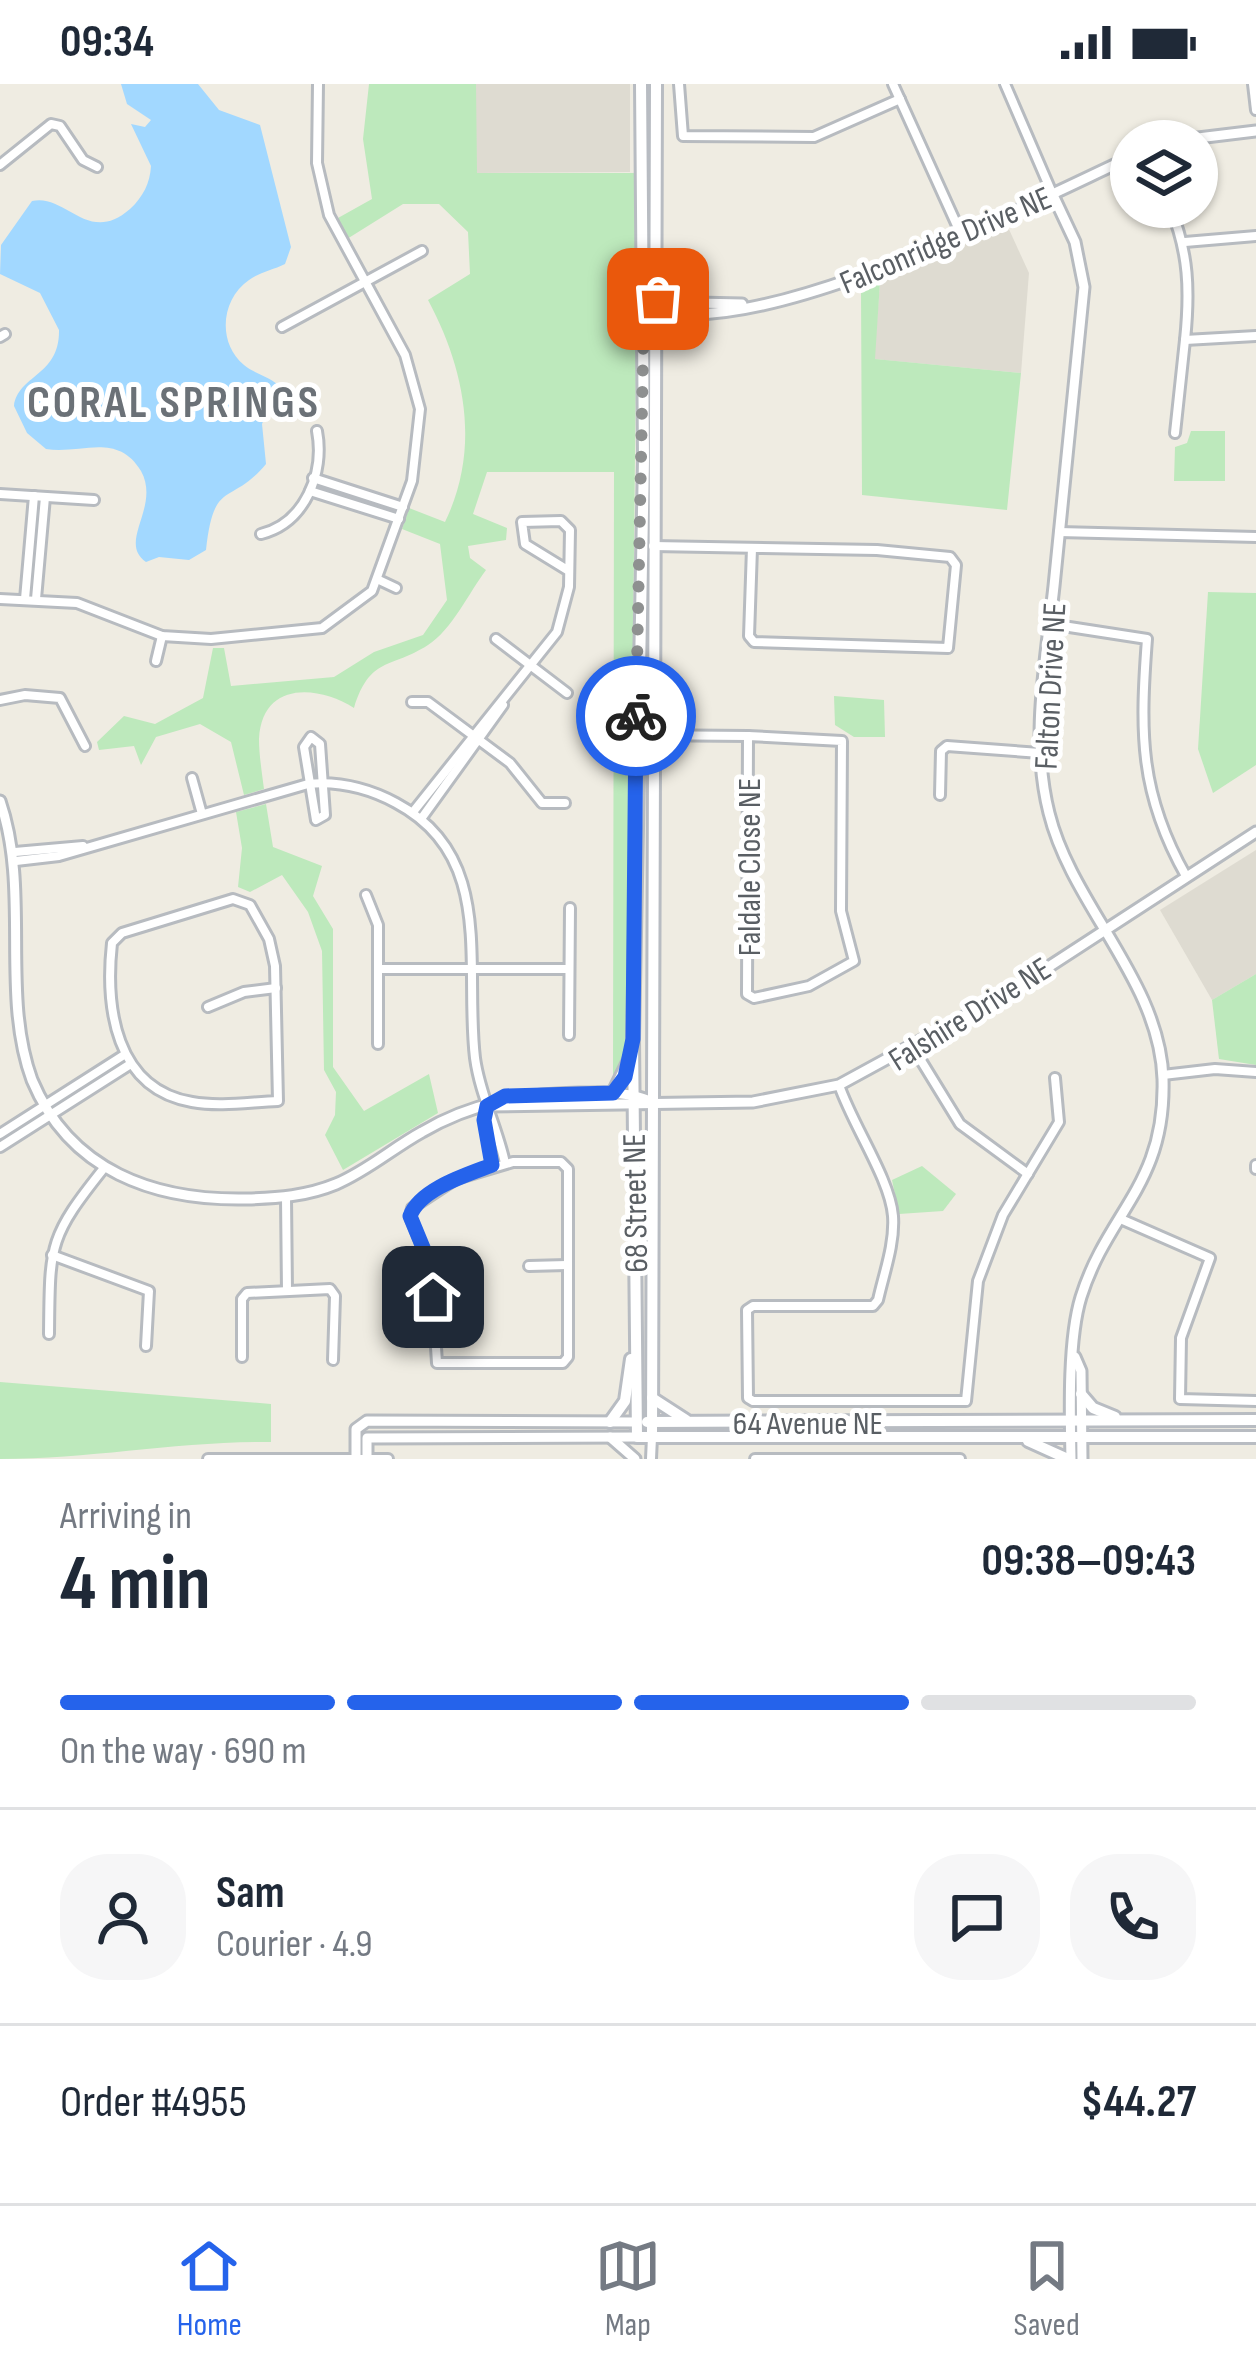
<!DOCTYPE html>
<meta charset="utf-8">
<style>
:root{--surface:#fff;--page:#f6f6f7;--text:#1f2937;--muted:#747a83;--line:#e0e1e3;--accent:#2563eb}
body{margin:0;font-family:"Sofia Sans Condensed",sans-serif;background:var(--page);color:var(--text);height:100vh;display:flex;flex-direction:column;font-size:45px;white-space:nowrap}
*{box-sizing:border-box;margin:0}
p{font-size:39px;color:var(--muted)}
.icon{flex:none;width:66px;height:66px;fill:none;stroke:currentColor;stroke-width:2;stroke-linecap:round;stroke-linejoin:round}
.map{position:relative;height:1375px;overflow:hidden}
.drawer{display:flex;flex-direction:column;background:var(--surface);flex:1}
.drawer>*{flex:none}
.tools{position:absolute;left:1110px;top:36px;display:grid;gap:24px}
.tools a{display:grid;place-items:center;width:108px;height:108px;border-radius:50%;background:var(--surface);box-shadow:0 3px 9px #0004;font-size:60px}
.pin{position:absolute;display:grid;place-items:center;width:102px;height:102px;color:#fff;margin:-51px;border-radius:24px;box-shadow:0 6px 18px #0006}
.courier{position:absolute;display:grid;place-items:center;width:120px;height:120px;margin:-60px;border:9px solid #2563eb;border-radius:50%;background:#fff;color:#222;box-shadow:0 3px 15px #0007}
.overview em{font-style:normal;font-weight:700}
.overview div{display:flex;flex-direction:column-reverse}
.overview{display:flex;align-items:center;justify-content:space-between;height:204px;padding:0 60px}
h1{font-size:78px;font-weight:700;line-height:90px}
.bar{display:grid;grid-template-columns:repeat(4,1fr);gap:18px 12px;align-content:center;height:144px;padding:0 60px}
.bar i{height:15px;border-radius:9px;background:var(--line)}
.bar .current{background:var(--accent)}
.bar p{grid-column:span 4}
.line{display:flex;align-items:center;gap:30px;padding:0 60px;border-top:3px solid var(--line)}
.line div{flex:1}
.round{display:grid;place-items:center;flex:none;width:126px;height:126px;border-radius:48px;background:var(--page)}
.status{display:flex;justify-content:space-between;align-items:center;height:84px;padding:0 60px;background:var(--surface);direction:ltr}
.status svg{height:33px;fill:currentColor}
.menu{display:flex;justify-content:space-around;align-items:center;height:168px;border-top:3px solid var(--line);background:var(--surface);font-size:33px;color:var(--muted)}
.menu a{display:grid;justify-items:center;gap:6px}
.menu .current{color:var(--accent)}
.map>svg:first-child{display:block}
.education{fill:#dedbd1}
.green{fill:#bde9bc}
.water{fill:#a2d8ff}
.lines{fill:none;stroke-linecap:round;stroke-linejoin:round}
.minor-casing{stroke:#b7bbc0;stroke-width:14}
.tertiary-casing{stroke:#b7bbc0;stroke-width:15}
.secondary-casing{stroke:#b8bcc2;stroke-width:16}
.minor{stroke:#fff;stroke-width:8}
.tertiary{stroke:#fff;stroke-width:9}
.secondary{stroke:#fff;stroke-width:10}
.done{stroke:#8e9090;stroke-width:12;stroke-dasharray:0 21.6}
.route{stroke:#2563eb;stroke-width:15}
.labels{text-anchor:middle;stroke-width:10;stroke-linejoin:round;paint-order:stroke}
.street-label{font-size:33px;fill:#5a5f64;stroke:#fff}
.district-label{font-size:45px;font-weight:bold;letter-spacing:3px;fill:#6b7177;stroke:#fff}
</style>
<div class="status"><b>09:34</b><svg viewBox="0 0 49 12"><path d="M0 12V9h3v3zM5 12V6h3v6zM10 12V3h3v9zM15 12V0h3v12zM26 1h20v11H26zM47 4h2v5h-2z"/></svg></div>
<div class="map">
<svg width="1256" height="1375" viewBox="0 0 1256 1375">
<rect width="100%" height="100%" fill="#efece2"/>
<g class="education">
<polygon points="476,0 630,0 630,88 476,89"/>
<polygon points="1007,141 1029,189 1021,289 874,275 880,198"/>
<polygon points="1256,766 1256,890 1212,916 1160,826"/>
</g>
<g class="green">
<path d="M369 0H476L477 89H638L629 940 619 995 613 991 614 388H487L473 430 507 444 506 456 468 462 470 474 486 486C470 507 451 547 428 561 391 585 370 572 354 624 318 601 262 597 259 655 259 671 262 689 264 705L244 711 231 658 200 640 156 653 141 681 134 662 99 666 97 658 124 632 155 640 203 614 213 564H224L231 602 334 593 374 568 423 551 447 516 440 460 402 445 409 424 445 438C481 364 465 285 428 216L470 190 468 148 439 120H403L347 155 338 134 372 115 363 55Z"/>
<polygon points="880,198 875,275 1021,289 1007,426 862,411 861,206"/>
<polygon points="1191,347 1225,347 1225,397 1174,397 1175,363 1187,359"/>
<polygon points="1208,508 1256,509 1256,681 1213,709 1198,665"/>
<polygon points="834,612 884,616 885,653 854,653 835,641"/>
<polygon points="266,720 273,763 322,782 313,812 333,845 333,983 364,1027 429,990 438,1029 343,1086 325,1051 335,1031 336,1008 324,986 322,867 308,828 282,791 250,808 238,803 242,764 236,728"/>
<polygon points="1256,890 1256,981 1219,975 1212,916"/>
<polygon points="922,1082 956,1110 943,1127 899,1130 892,1096"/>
<path d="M0 1298 271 1320V1358C179 1357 92 1375 0 1375Z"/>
</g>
<path class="water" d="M121 0H198L219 26 260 41 291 163 285 180C273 186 260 188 249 196 221 215 217 259 244 281 255 290 268 292 278 301L262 340 266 380C230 423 214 393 206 466L189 476 159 473 146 478C117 458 161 423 141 387 117 347 80 371 46 365L27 349 14 322C18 291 60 292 59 246L40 209 0 190 1 161 32 117C66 109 88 162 130 125 143 113 150 99 151 82L131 40 145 43 151 36 127 20Z"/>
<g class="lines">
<defs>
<g id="minor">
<polyline points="679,0 683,52 814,53 900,15"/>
<polyline points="893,0 960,148"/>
<polyline points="1005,0 1052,109"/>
<polyline points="1253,0 1256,26"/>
<polyline points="0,81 51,40 60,42 83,76 97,83"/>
<path d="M1170 123C1189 169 1190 207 1185 256L1256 252"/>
<polyline points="1185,158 1256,152"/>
<polyline points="282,243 422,167"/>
<polyline points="0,253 5,250"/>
<polyline points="1175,349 1185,256"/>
<polyline points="313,394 403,423"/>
<polyline points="310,407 399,435"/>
<polyline points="0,410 94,416"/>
<polyline points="1059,448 1256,453"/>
<path d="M261 450C305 439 325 389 317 347"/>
<polyline points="653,462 877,466 950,473 956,481 948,564 754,558 749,552 752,464"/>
<polyline points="379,496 396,504"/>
<polyline points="0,515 77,519 162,552 211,555 322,544 372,507 412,397 420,325 405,271 329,131 317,79 318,0"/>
<polyline points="25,515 34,412"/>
<polyline points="36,515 45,413"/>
<path d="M1050 540 1147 555C1140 648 1139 709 1186 792"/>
<polyline points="496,555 567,609"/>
<polyline points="156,577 162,552"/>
<polyline points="0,616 25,611 60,614 85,662"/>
<polyline points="412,618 428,618 510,679 542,719 565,719"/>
<polyline points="636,651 748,652"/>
<polygon points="748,652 842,657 841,827 854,877 809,902 754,914 747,910"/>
<polygon points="311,653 320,660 325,731 316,736 304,663"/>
<polyline points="192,694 202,730"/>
<polyline points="940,711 941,667 947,662 1040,669"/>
<polyline points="413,728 557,548 569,503 570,446 561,437 522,438 525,460 569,487"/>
<polyline points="421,735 503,621"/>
<polyline points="15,768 83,762"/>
<path d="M16 777 59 772 308 700C339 697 368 704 396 719 496 772 464 881 475 974 480 1011 497 1042 505 1079"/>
<polyline points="366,811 378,841 378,960"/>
<path d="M233 815 250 821 269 855 275 882 278 1017C250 1018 220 1023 192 1018 115 1005 105 923 112 859L122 849Z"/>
<polyline points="380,885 569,885"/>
<polyline points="208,923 244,908 276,904"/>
<polyline points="569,951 570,824"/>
<polyline points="914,965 960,1040 1028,1090"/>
<polyline points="1163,991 1215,985 1256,988"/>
<path d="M839 1001C853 1042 890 1095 893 1132 895 1160 884 1189 878 1216L873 1222H753L747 1226 748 1314 753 1317H966L978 1197 1003 1131 1059 1038 1055 994"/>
<polyline points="486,1023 492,1081"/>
<polyline points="0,1050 124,971"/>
<polyline points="0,1063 129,981"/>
<polygon points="513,1078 561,1078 568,1085 568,1273 563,1279 437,1279 431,1183 410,1133 412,1124 456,1095"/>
<polyline points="1256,1081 1256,1085"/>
<polyline points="286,1114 287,1207"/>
<polyline points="1123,1136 1210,1174 1181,1254 1180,1315 1256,1317"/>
<polyline points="52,1171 149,1207 146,1262"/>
<polyline points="529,1182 567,1181"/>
<path d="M49 1250C50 1161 48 1154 104 1084"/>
<polyline points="242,1273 242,1215 247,1209 330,1205 335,1212 333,1276"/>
<polyline points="208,1375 388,1375"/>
<polyline points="651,1375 652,1353"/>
<polyline points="755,1375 960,1375"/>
</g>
<g id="tertiary">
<polyline points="1173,57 1256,47"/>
<path d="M1052 109 1075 158 1084 203C1074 303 1064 403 1054 502 1046 577 1030 654 1049 729 1072 822 1160 897 1163 995 1166 1101 1108 1127 1081 1213 1068 1255 1070 1329 1071 1375"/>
<polyline points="651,218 742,220"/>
<path d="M644 222C746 266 1029 120 1131 73"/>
<path d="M0 717C31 807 0 909 32 996 70 1087 154 1117 247 1115 278 1114 307 1112 336 1100 367 1087 393 1064 422 1048 471 1019 522 1010 579 1009 604 1009 627 1007 650 1017"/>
<polyline points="487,1022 753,1018 839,1001 1013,906 1256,748"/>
<polyline points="1075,1273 1081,1287 1082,1375"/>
<polyline points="610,1353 635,1375"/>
<polyline points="356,1375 356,1345 367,1337 637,1338"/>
<polyline points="367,1375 367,1354 637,1353"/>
</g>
<g id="secondary">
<polyline points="641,0 644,375 633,955 637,1353 1256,1353"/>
<polyline points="659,255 684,228"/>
<polyline points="613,1009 629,976"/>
<polyline points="1081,1310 1093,1324 1115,1333"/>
<polyline points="652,1314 686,1336"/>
<polyline points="610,1338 625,1317 631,1275"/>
<polyline points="647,1338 1256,1336"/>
<polyline points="652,1353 656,0"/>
<polyline points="1028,1357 1068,1375"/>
</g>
</defs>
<use href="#minor" class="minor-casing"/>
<use href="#tertiary" class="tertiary-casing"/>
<use href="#secondary" class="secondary-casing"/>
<use href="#minor" class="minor"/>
<use href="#tertiary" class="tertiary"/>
<use href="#secondary" class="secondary"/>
</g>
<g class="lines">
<polyline class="done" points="636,632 644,222 658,215"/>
<path class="route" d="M433 1213 431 1183 410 1132C420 1105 466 1091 492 1081L484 1036 487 1022 505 1012 613 1009 625 993 633 955 636 632"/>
</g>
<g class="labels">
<g class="street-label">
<text transform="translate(945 155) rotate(-23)" y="12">Falconridge Drive NE</text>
<text transform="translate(1049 602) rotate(-87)" y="12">Falton Drive NE</text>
<text transform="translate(748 783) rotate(-90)" y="12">Faldale Close NE</text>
<text transform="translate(969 929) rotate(-32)" y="12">Falshire Drive NE</text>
<text transform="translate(634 1119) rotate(-91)" y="12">68 Street NE</text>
<text x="808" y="1350">64 Avenue NE</text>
</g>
<g class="district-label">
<text x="174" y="333">CORAL SPRINGS</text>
</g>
</g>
</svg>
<div class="tools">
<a><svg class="icon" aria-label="layers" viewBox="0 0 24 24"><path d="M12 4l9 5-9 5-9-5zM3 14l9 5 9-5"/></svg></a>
</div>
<div class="pin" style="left:658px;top:215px;background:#ea580c"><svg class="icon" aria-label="bag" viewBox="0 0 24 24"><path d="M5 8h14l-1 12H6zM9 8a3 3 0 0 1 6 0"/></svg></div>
<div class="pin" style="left:433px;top:1213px;background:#1f2937"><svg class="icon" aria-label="home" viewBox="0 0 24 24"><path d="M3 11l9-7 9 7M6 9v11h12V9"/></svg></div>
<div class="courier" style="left:636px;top:632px"><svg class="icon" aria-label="bike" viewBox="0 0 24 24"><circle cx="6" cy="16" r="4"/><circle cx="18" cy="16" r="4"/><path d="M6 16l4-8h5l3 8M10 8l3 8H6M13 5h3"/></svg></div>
</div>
<section class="drawer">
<div class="overview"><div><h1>4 min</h1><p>Arriving in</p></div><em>09:38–09:43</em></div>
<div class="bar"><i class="current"></i><i class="current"></i><i class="current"></i><i></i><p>On the way · 690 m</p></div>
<div class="line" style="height:216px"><a class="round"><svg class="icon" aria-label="person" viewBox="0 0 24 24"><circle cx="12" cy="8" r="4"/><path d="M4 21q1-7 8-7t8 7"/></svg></a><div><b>Sam</b><p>Courier · 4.9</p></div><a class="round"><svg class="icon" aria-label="chat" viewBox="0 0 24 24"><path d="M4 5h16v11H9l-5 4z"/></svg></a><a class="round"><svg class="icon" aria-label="phone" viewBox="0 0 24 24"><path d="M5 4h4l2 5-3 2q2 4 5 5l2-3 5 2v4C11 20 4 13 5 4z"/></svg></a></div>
<div class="line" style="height:156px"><div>Order #4955</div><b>$44.27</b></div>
</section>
<nav class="menu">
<a class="current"><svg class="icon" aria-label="home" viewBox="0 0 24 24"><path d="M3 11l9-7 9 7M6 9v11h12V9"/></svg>Home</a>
<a><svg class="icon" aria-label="map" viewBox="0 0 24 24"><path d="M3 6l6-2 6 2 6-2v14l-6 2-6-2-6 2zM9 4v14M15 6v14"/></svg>Map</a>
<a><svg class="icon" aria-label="saved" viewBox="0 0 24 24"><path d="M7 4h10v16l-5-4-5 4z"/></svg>Saved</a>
</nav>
